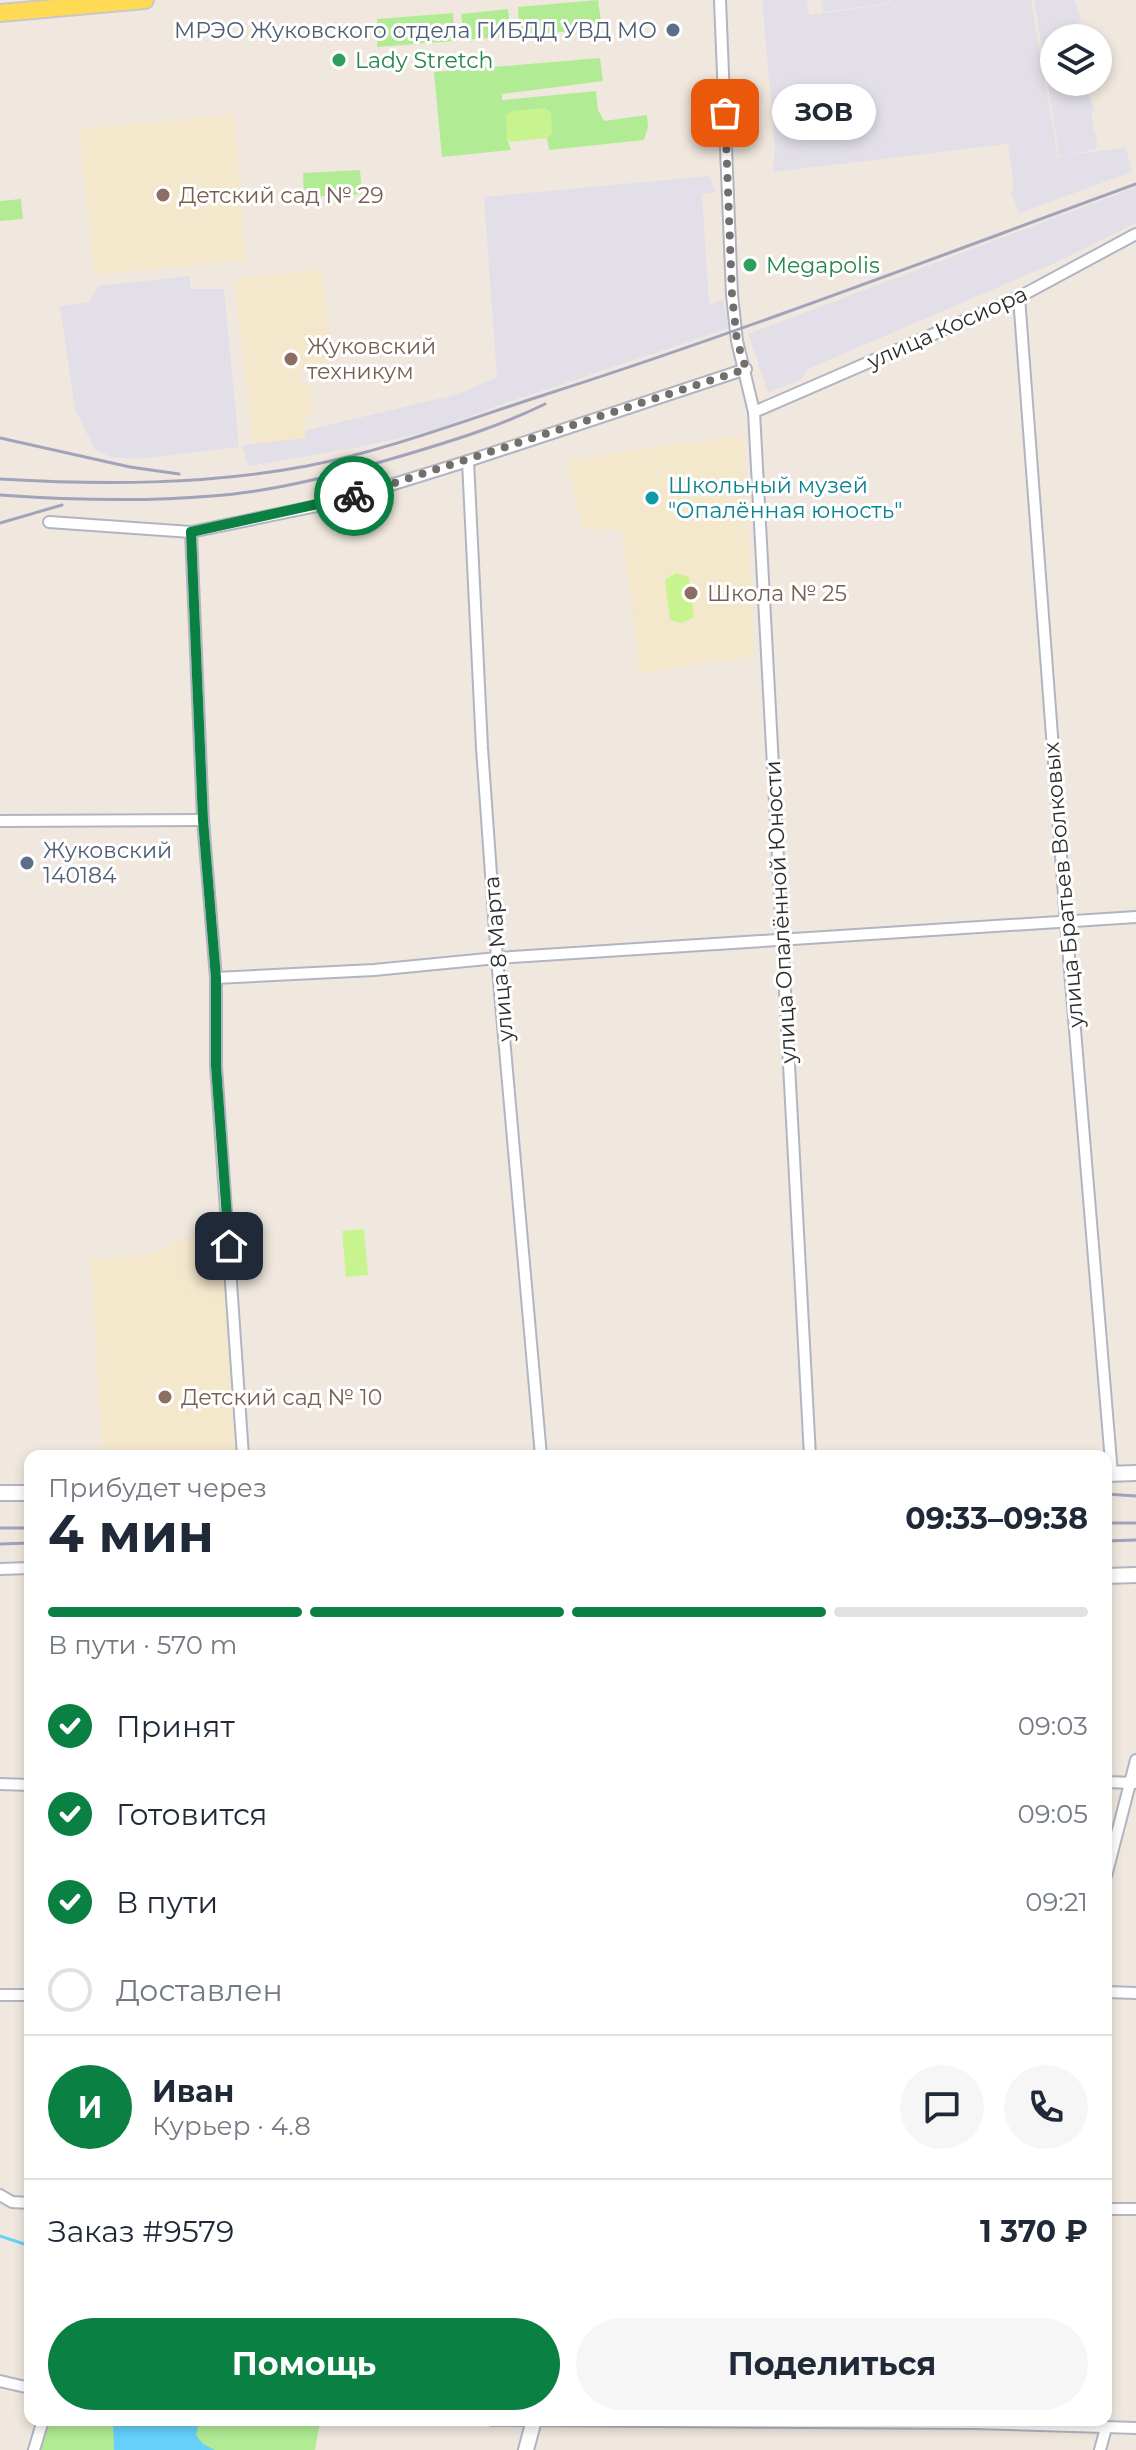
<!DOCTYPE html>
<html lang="ru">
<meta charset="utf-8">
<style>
:root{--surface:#fff;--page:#f6f6f7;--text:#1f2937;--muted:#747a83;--line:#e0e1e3;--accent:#0b8043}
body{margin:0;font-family:Montserrat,sans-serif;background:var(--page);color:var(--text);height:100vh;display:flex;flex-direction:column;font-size:30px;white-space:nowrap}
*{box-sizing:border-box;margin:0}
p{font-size:26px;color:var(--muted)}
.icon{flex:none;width:44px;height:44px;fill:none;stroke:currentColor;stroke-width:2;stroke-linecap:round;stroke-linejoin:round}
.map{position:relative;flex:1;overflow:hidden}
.drawer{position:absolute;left:24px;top:1450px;width:1088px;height:976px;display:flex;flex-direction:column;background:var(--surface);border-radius:16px;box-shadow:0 4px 12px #0003}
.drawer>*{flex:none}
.buttons{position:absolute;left:1040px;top:24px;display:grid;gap:16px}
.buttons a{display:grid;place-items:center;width:72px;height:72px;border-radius:50%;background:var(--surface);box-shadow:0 4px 12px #0003;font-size:40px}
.pin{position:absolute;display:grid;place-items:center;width:68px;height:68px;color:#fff;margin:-34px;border-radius:16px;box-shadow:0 4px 12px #0006}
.courier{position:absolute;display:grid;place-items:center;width:80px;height:80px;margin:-40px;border:6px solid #0b8043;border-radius:50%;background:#fff;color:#222;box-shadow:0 2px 10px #0007}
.bubble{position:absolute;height:56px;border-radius:28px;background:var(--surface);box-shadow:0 4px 12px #0003;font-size:26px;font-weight:700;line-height:56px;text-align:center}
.headline em{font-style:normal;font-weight:700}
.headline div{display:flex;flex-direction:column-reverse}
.headline{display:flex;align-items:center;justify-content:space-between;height:136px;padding:0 24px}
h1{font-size:52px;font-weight:700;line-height:60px}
.bar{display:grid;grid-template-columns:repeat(4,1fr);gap:12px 8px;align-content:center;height:96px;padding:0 24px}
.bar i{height:10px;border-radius:6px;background:var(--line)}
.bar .selected{background:var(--accent)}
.bar p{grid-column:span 4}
.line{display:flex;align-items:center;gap:20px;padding:0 24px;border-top:2px solid var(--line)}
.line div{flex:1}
.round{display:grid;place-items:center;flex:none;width:84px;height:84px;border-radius:42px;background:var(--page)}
ol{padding:0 24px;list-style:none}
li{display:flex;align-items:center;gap:24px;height:88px}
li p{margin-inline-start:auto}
li .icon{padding:8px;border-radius:50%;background:var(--accent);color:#fff;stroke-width:4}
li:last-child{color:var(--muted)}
li i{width:44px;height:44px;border:4px solid var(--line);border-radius:50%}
.action{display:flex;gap:16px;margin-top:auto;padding:16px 24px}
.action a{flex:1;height:92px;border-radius:48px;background:var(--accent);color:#fff;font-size:32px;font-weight:700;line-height:92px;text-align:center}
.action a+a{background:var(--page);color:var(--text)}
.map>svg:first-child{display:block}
.industrial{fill:#e2dfe8}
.education{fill:#f3e7cc}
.green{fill:#b1ec95}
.pitch{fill:#c8f490}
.water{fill:#67d1fc}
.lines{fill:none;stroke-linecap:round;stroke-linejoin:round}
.stream{stroke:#67d1fc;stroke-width:3}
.street-casing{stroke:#b2b4c2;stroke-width:14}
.secondary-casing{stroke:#b2b4c2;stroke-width:18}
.primary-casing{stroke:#c8c8c8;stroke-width:20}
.street{stroke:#fff;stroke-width:10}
.secondary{stroke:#fff;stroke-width:14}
.primary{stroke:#ffda54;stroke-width:16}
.rail{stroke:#a0a3b9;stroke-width:3}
.done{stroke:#716e6b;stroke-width:8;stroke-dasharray:0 14.4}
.route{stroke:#0b8043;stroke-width:10}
.service-dot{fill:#5c6f8a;stroke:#fff;stroke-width:3}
.leisure-dot{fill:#2e9e5b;stroke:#fff;stroke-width:3}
.education-dot{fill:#8d6e63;stroke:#fff;stroke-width:3}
.culture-dot{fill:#0f9aa8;stroke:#fff;stroke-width:3}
.labels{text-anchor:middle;stroke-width:6;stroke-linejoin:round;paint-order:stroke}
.service-label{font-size:22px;fill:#4e5e75;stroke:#fff;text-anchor:end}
.leisure-label{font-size:22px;fill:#27864d;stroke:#fff;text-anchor:start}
.education-label{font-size:22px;fill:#785e54;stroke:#fff;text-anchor:start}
.street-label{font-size:22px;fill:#2d2d2d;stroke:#fff}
.culture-label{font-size:22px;fill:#0d838f;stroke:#fff;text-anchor:start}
</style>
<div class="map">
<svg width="1136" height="2450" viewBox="0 0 1136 2450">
<rect width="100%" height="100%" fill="#f0e8de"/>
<g class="industrial">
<polygon points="762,0 807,0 809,15 885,5 891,0 1031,0 1058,158 1066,155 1059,156 1034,0 1075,0 1081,20 1078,23 1080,38 1054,38 1054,82 1088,82 1087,90 1095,110 1092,113 1094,132 1098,139 1096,142 1097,149 1068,155 1126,148 1132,172 1019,213 1011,192 1014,189 1008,144 773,172 775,148"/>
<polygon points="821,0 889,0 885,4 823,12"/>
<polygon points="709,176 716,192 702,194 709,304 723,300 730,328 497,406 435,430 360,447 248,466 242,446 458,394 497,377 484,197"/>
<polygon points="1136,187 1136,223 1057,262 808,369 801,380 768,392 748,334"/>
<polygon points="190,276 190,289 224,289 239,447 136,459 111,457 95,450 75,409 60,306 89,302 99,286"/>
</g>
<g class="education">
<polygon points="235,114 245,260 94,275 79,129"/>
<polygon points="322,270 332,348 337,348 340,368 338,368 336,363 309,367 309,370 298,372 300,384 311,384 314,416 304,417 306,438 253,444 234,278"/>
<polygon points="744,435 754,656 640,674 622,531 582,528 566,460"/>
<polygon points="192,1235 197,1242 222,1240 235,1456 102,1456 91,1259 150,1254"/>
</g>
<g class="green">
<polygon points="598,0 602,29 520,35 518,7"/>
<polygon points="508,9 511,36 464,40 461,14"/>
<polygon points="453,13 455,41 377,47 377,19"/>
<polygon points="600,58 603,81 502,94 502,100 596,91 598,110 604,121 647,115 648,127 644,140 549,150 547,138 552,133 507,139 511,150 442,157 434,72"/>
<polygon points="360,170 362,194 304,197 303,173"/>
<polygon points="21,199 23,219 0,221 0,201"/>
<polygon points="47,2420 319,2420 320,2422 315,2450 41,2450"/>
</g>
<g class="pitch">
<polygon points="545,108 551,112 552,133 547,138 510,142 507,139 506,115 511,111"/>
<polygon points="676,573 689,577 694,617 682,623 670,620 665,580"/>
<polygon points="364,1229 368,1275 346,1277 342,1231"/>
</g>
<polygon class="water" points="113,2420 193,2420 198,2427 196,2435 203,2444 215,2450 114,2450"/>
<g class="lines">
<polyline class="stream" points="0,2236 30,2246"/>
<defs>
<g id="street">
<polyline points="720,0 732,295 737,341 754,412 810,1456"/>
<polyline points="1019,297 1066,922 1112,1474"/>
<polyline points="754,412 1019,297 1136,234"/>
<polyline points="468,461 482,748 497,958 541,1456"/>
<polyline points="49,522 191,532"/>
<polyline points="0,821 203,820"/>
<polyline points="216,978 374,970 497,958 1136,917"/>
<polyline points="243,1456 216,1066 216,978 203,820 191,532 336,502 468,461 746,369"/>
<polyline points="0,1569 30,1568"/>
<polyline points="1106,1782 1134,1783"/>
<polyline points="0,1784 30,1785"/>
<polyline points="1106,1876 1136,1760"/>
<polyline points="1106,1992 1136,1993"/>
<polyline points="0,1995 30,1995"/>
<polyline points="0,2195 12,2202 30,2203"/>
<polyline points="1106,2209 1136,2209"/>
<polyline points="0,2381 30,2388"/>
<polyline points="492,2420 975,2423 1136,2428"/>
<polyline points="34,2450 43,2420"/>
<polyline points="1100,2450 1106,2428"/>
</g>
<g id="secondary">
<polyline points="1106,1474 1136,1473"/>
<polyline points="0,1493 30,1493"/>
<polyline points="1106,1576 1136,1575"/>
<polyline points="526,2450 534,2420"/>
</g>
<polyline id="primary" points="0,13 145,0"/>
</defs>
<use href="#street" class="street-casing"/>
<use href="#secondary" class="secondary-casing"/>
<use href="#primary" class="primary-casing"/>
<use href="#street" class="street"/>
<use href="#secondary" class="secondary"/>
<use href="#primary" class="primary"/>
<g class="rail">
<polyline points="0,438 130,467 179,474"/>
<path d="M0 479C103 485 205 485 307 466 388 450 466 420 544 395 744 331 939 256 1136 184"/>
<path d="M0 495C70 500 142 502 212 496 279 491 344 473 408 454 455 440 500 426 545 404"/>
<polyline points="0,523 62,505"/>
<polyline points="1106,1494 1136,1496"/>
<polyline points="1106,1523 1136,1523"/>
<polyline points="0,1528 30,1528"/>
<polyline points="1106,1541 1136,1540"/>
<polyline points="0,1544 30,1543"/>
</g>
</g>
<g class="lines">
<polyline class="done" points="354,496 746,369 737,341 732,295 725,113"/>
<polyline class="route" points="229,1246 216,1066 216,978 203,820 191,532 354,496"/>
</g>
<g class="service-dot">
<circle cx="673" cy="30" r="8"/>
<circle cx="27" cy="863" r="8"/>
</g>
<g class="leisure-dot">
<circle cx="339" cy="60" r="8"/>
<circle cx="750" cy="265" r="8"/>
</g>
<g class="education-dot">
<circle cx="163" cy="195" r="8"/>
<circle cx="291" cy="359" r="8"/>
<circle cx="691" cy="593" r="8"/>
<circle cx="165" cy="1397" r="8"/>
</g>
<circle class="culture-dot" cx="652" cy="498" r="8"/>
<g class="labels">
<g class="service-label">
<text x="657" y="38">МРЭО Жуковского отдела ГИБДД УВД МО</text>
<text x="43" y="858" text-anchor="start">Жуковский<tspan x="43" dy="25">140184</tspan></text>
</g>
<g class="leisure-label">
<text x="355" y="68">Lady Stretch</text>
<text x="766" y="273">Megapolis</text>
</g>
<g class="education-label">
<text x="179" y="203">Детский сад № 29</text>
<text x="307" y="354">Жуковский<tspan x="307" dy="25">техникум</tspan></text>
<text x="707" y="601">Школа № 25</text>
<text x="181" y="1405">Детский сад № 10</text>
</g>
<g class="street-label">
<text transform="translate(947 327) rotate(-24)" y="8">улица Косиора</text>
<text transform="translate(1063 885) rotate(-95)" y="8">улица Братьев Волковых</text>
<text transform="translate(780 912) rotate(-93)" y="8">улица Опалённой Юности</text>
<text transform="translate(498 959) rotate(-95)" y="8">улица 8 Марта</text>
</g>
<g class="culture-label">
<text x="668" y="493">Школьный музей<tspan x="668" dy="25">"Опалённая юность"</tspan></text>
</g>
</g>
</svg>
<div class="buttons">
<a><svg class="icon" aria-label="layers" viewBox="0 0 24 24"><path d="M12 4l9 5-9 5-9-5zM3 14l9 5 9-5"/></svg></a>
</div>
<div class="pin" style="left:725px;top:113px;background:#ea580c"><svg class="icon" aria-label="bag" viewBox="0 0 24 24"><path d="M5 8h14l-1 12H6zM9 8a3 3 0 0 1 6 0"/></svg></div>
<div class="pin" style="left:229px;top:1246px;background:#1f2937"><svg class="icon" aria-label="home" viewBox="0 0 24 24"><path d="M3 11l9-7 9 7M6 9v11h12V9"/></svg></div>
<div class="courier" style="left:354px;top:496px"><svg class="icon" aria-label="bike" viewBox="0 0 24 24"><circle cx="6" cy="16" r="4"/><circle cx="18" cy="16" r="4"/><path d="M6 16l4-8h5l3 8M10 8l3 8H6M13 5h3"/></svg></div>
<div class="bubble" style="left:772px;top:84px;width:104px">ЗОВ</div>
<section class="drawer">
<div class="headline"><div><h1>4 мин</h1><p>Прибудет через</p></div><em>09:33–09:38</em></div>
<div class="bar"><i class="selected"></i><i class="selected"></i><i class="selected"></i><i></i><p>В пути · 570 m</p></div>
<ol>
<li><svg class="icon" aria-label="check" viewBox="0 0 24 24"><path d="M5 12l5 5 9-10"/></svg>Принят<p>09:03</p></li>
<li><svg class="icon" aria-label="check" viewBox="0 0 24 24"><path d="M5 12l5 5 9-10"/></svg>Готовится<p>09:05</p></li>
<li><svg class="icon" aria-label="check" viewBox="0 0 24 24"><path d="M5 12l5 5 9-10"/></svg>В пути<p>09:21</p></li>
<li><i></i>Доставлен</li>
</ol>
<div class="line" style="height:144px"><b class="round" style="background:var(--accent);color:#fff">И</b><div><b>Иван</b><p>Курьер · 4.8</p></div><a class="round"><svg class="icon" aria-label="chat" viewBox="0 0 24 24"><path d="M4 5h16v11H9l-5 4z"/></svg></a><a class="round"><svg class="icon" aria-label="phone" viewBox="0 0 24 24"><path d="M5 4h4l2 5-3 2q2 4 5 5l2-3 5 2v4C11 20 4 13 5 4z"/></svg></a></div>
<div class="line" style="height:104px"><div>Заказ #9579</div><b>1 370 ₽</b></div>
<div class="action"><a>Помощь</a><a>Поделиться</a></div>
</section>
</div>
